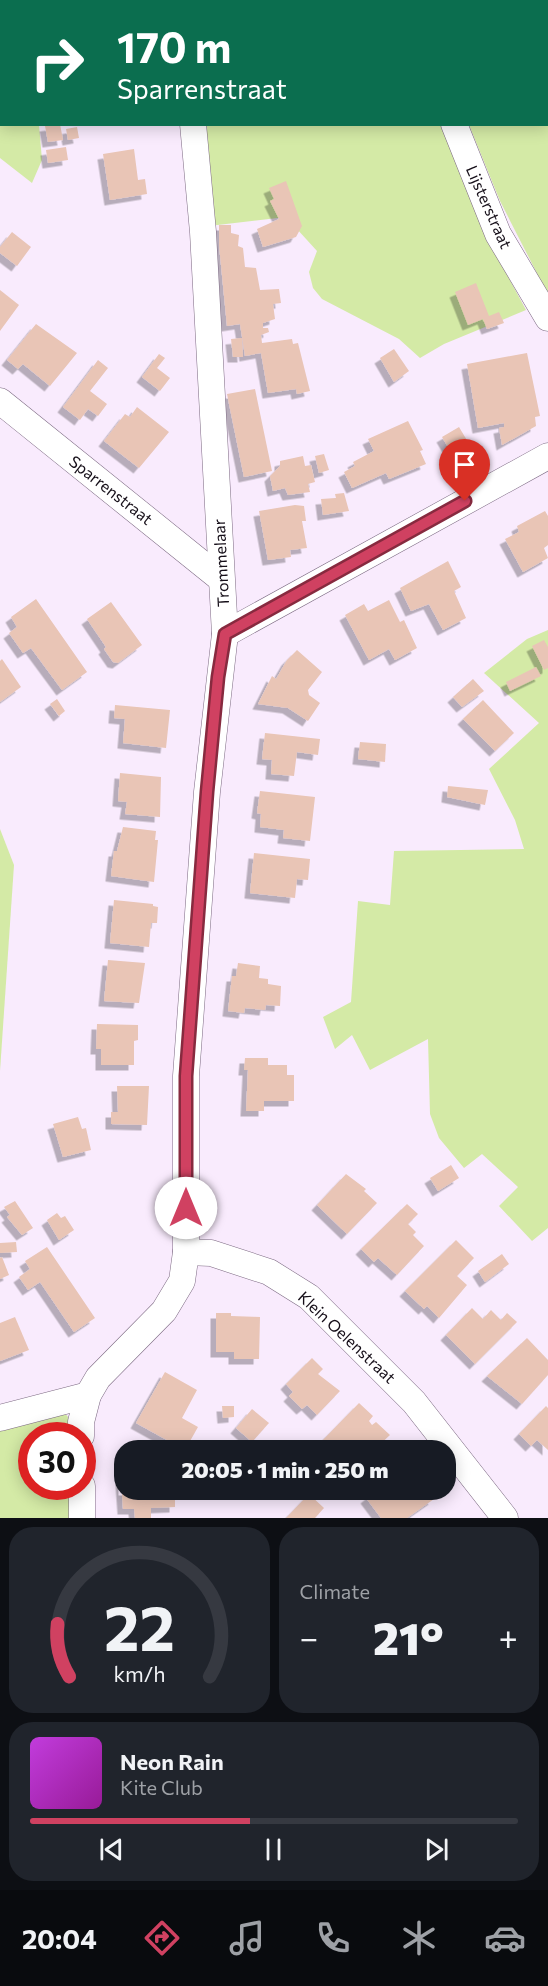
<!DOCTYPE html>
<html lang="en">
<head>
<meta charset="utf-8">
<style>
  :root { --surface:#171b24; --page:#20242c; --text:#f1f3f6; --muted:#9ea1a6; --line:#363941; --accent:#d04161 }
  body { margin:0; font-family:Commissioner,sans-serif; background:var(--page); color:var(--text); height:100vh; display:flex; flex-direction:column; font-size:22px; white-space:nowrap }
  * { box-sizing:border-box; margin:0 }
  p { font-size:20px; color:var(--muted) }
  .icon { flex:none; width:33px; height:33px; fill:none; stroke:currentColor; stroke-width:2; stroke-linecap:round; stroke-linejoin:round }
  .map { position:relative; height:1518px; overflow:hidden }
  .sheet { display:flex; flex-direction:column; gap:9px; padding:9px; background:#0d0f14; flex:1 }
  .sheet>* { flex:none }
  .banner { position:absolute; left:0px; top:0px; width:549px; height:126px; box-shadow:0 3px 15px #0003; background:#0b6e4f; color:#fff; overflow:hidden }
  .speed { position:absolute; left:18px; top:1422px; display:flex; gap:12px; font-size:30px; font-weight:700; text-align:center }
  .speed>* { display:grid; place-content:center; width:78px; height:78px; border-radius:50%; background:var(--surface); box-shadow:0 3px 15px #0003; line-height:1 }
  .speed .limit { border:9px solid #d22; background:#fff; color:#111 }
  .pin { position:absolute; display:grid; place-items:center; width:51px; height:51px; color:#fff; margin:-62px -26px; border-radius:50% 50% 50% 0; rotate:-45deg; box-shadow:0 0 6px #0007 }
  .pin .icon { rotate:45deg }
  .me { position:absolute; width:66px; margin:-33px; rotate:0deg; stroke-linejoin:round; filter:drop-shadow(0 0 4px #0008) }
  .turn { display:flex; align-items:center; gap:21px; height:126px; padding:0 18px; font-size:27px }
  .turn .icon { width:78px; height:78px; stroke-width:2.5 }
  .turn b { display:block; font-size:42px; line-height:51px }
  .big { font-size:45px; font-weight:800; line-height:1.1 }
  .sheet .widget { flex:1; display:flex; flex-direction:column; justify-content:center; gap:9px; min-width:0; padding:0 21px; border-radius:24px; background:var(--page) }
  .sheet .dial { align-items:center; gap:0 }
  .dial svg { height:156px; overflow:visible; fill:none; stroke:var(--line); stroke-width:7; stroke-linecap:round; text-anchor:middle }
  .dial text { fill:var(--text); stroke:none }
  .song { display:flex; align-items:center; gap:18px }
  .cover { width:72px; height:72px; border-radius:9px; background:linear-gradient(135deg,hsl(290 70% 55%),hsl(300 70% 35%)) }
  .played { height:6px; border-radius:3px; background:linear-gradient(90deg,var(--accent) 45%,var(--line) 45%) }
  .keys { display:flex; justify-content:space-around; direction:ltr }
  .heat { display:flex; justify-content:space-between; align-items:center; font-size:33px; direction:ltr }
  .sheet .tiles { flex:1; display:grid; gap:9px; grid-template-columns:1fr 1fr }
  .widget:last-child { grid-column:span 2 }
  .trip { position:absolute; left:114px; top:1440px; width:342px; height:60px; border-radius:24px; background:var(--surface); box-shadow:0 3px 15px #0003; font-weight:800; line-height:60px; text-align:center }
  .menu { display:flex; height:96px; justify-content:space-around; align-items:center; background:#090b0e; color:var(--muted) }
  .menu .icon { width:42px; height:42px }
  .menu .active { color:var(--accent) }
  .menu b { font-size:27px; color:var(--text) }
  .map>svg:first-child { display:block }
</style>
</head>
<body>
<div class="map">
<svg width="548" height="1518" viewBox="0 0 548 1518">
  <defs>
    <filter id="shadow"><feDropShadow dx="-5.5" dy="5.5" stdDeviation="0" flood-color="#0004"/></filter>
  </defs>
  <rect width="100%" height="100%" fill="#f9ebfd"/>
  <!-- green -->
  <g fill="#d4eaa6">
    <path d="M0 0H168L2 2V124L39 125 42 160 32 183 0 158Z"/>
    <path d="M419 0H548V295L500 201 469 125 548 124V2Z"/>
    <path d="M199 125H442L484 232 526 310 444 344 420 358 399 339 322 299 313 288 309 272 317 251 286 217 209 226Z"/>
    <path d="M548 630V1228L532 1241 499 1206 518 1187 482 1154 464 1168 439 1138 430 1114 428 1039 370 1070 352 1035 335 1049 323 1017 351 1002 358 901 390 905 394 851 524 849 515 820 489 769 539 723 484 673 527 639Z"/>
    <path d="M0 829 14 865 0 1071Z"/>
    <path d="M60 1411C72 1416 70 1424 71 1435L32 1436V1486L72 1487 73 1518H0V1431Z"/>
  </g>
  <!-- building -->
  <g fill="#e9c5b6" filter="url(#shadow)">
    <path d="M60 124 63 140 48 142 45 126Z"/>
    <path d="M77 127 79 138 68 140 66 129Z"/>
    <path d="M66 147 68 160 48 163 46 150Z"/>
    <path d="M134 149 138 180 145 179 147 194 110 200 103 154Z"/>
    <path d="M286 181 302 226 296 237 263 247 257 229 279 219 270 201 274 199 269 188Z"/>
    <path d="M219 225H231V233L239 235 238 246 243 248 245 267 256 268 260 290 279 289 281 303 273 304 275 319 263 323V328H268L269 332 261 335 262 343 292 339 293 344 298 343 310 391 297 394 296 389 268 393 261 353 245 356 240 324 227 326 219 245Z"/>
    <path d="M12 232 31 247 17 266 0 253V247Z"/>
    <path d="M476 283 489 316 499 312 504 323 487 329 483 319 468 325 455 292Z"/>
    <path d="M0 290 19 305 0 331Z"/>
    <path d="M36 324 77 353 50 386 23 364 18 369 7 360Z"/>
    <path d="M242 338 243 357H233L231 339Z"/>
    <path d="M394 349 409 371 394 382 380 358Z"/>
    <path d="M527 353 540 416 535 417 536 426 502 445 499 428 504 427V423L478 428 467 364Z"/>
    <path d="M159 354 165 358 157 368 170 378 160 391 142 377Z"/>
    <path d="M98 360 108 368 90 391 107 404 98 416 88 409 80 420 63 407Z"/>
    <path d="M255 389 272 471 244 477 227 394Z"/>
    <path d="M137 407 169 432 139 468 104 441 125 414 130 417Z"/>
    <path d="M408 421 423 450 420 451 426 464 389 479 386 473 352 488 344 472 355 466 353 462 374 451 368 439Z"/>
    <path d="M459 427 468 442 451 452 442 437Z"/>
    <path d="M324 454 329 470 319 473 315 456Z"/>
    <path d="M303 456 305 466 311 465 315 482 308 484 310 492 288 495 285 488 273 491 270 476 280 466V461Z"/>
    <path d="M344 493 349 511 323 515 321 499 336 498 335 494Z"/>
    <path d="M295 505 304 506 306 521H302L307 548 290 550 291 557 268 560 259 511Z"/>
    <path d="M545 511 548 516V545L544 548 548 558 523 572 505 539 519 532 517 526Z"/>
    <path d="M448 561 461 587 454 591 466 618 443 630 429 604 411 611 400 588Z"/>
    <path d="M36 599 87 672 62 690 31 648 23 653 9 633 17 627 11 617Z"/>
    <path d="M389 600 400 622 404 620 417 648 395 660 389 649 369 660 345 615 364 604 368 611Z"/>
    <path d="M111 602 142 645 118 663 113 662 104 649 106 647 87 619Z"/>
    <path d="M544 640 548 647V668L544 670 532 646Z"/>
    <path d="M297 650 322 672 308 690 309 695 320 703 308 721 288 708 258 704 272 676 276 679 287 660Z"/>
    <path d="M2 659 21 687 0 702V661Z"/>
    <path d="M536 667 541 676 510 691 506 682Z"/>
    <path d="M473 679 484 691 462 707 453 697Z"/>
    <path d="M57 699 65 711 59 716 50 704Z"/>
    <path d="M483 700 514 733 495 751 463 719Z"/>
    <path d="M115 705 170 710 166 748 123 743 125 719 114 718Z"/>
    <path d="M265 733 320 739 318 755 297 752 294 776 271 774 272 760 262 759Z"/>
    <path d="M360 742 386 744 385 762 358 759Z"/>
    <path d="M120 773 161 777 160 817 125 814 127 802 118 801Z"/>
    <path d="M448 786 488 790 485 805 447 797Z"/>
    <path d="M260 791 315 797 310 841 283 838 284 830 260 827 261 814 257 813Z"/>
    <path d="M123 827 156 831 155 840H158L154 882 111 876 114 851H117Z"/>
    <path d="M254 853 310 859 308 880 297 879 295 898 250 893Z"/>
    <path d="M114 900 153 904V906L158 907 157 923H151L149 947 110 943Z"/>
    <path d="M108 960 145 963 139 1003 104 1001Z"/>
    <path d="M238 963 260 966 259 978 268 979V984L281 986 280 1006 266 1005 265 1010 245 1008 244 1013 228 1011 232 976H236Z"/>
    <path d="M97 1024 138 1025V1040L134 1041V1065H101V1049H96Z"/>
    <path d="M245 1058H268V1065H287V1075H294V1101H264V1111H246L248 1070H244Z"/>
    <path d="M117 1086H149L147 1125 111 1124V1112H118Z"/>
    <path d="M78 1117 82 1129 86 1128 91 1150 63 1157 53 1124Z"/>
    <path d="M451 1165 459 1178 438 1191 430 1178Z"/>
    <path d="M346 1174 366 1189 364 1191 377 1203 347 1234 317 1205Z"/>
    <path d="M15 1201 33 1228 22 1235 7 1217 10 1215 4 1207Z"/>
    <path d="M407 1204 418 1214 408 1224 416 1232 413 1235 424 1246 397 1275 378 1258 374 1262 361 1249Z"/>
    <path d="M57 1213 61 1218 65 1216 74 1230 59 1240 47 1220Z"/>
    <path d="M456 1240 474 1258 457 1276 467 1285 439 1318 427 1306 424 1309 405 1291Z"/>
    <path d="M16 1242 17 1252 0 1253V1243Z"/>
    <path d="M47 1247 95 1318 74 1332 40 1282 28 1290 19 1277 30 1269 25 1261Z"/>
    <path d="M502 1254 509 1264 485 1282 478 1271Z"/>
    <path d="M2 1257 9 1275 0 1279V1258Z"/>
    <path d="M472 1308 483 1319 491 1310 501 1320 507 1313 517 1322 475 1364 446 1335Z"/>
    <path d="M216 1313H231V1316L260 1317 259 1359H234V1352H216Z"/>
    <path d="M15 1317 29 1350 0 1361V1323Z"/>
    <path d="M527 1338 548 1360V1375L522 1404 487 1376Z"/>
    <path d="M312 1358 323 1369 318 1374 340 1391 317 1415 307 1405 302 1409 289 1396 293 1392 286 1384Z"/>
    <path d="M165 1372 197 1390 182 1418 198 1427 185 1450 136 1423Z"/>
    <path d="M359 1403 373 1416 369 1421 372 1425 376 1422 390 1435 374 1450H328L320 1443Z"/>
    <path d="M222 1406H234V1417L223 1418Z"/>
    <path d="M546 1406 548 1408V1450L537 1440 531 1446 519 1434Z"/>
    <path d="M252 1409 269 1423 252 1442 236 1428Z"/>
    <path d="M121 1479H124V1490H154V1494L175 1493V1507L151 1508V1518H135L134 1509H123Z"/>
    <path d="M376 1490H426L434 1499 407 1518H381L366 1498Z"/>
    <path d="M309 1494 324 1508 315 1518H286Z"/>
  </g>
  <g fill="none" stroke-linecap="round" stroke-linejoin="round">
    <defs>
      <g id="minor">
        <path d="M176 0 177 2"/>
        <path d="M403 0 404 2"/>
        <path d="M454 124 498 234 548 318"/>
        <path d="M0 401 221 579"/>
        <path d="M225 634 548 456"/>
        <path d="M186 1252 211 1253 269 1272 309 1297 414 1402 505 1518"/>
        <path d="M0 1418 88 1395"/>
        <path d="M81 1436V1422L88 1395 98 1378 164 1311 182 1281 186 1252V1076L207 792 225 634 203 232 193 124"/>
        <path d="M82 1486V1518"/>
      </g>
    </defs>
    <!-- minor casing -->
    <use href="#minor" stroke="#7c6982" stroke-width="27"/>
    <!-- minor -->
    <use href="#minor" stroke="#fff" stroke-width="26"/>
  </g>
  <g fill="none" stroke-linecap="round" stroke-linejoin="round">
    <defs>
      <path id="route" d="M186 1208V1076L207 792 218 677 225 634 465 501"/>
    </defs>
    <!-- route casing -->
    <use href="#route" stroke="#872a3f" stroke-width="15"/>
    <!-- route -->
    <use href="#route" stroke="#d04161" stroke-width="10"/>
  </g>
  <g text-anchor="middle" stroke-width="4.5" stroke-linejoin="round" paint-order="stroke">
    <!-- street labels -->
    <g font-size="16" fill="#150e18" stroke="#fff">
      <text transform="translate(489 207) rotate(66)" y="6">Lijsterstraat</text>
      <text transform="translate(111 490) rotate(38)" y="6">Sparrenstraat</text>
      <text transform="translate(221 563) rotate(-93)" y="6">Trommelaar</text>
      <text transform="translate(347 1337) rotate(43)" y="6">Klein Oelenstraat</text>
    </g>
  </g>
</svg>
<div class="speed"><div class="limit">30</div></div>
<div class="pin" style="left:465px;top:501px;background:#d93025"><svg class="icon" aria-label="arrive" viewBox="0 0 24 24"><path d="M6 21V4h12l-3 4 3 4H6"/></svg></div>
<svg class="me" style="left:186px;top:1208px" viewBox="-20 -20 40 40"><circle r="19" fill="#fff"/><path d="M0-13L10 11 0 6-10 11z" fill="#d04161"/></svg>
<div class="trip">20:05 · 1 min · 250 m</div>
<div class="banner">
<div class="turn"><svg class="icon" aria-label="right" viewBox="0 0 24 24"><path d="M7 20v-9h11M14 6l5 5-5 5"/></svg><div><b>170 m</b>Sparrenstraat</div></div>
</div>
</div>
<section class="sheet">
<div class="tiles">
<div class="widget dial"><svg viewBox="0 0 100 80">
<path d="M14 69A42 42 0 1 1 86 69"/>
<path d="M14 69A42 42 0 0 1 8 42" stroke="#d04161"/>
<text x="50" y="56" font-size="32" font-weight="700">22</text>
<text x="50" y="72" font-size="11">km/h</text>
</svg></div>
<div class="widget"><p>Climate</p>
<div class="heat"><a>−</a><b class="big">21°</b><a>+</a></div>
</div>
<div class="widget">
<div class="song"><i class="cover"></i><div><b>Neon Rain</b><p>Kite Club</p></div></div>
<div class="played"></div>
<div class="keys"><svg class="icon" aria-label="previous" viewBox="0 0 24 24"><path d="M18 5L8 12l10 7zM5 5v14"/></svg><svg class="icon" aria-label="pause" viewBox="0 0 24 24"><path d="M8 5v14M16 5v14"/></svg><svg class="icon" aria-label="next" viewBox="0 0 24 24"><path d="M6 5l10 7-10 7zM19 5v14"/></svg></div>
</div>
</div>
</section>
<nav class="menu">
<b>20:04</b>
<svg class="icon active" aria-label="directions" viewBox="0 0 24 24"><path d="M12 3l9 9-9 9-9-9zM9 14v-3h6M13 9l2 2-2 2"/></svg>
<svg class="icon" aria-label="music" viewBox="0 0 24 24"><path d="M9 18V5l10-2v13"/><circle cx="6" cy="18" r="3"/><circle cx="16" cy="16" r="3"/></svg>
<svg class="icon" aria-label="phone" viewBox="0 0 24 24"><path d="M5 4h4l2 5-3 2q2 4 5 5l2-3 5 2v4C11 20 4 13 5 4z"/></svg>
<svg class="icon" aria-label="climate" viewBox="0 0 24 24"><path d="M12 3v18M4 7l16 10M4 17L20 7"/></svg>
<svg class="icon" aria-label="car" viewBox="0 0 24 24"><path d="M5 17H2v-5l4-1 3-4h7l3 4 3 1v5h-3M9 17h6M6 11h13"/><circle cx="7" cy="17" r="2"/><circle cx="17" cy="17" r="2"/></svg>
</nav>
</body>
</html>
